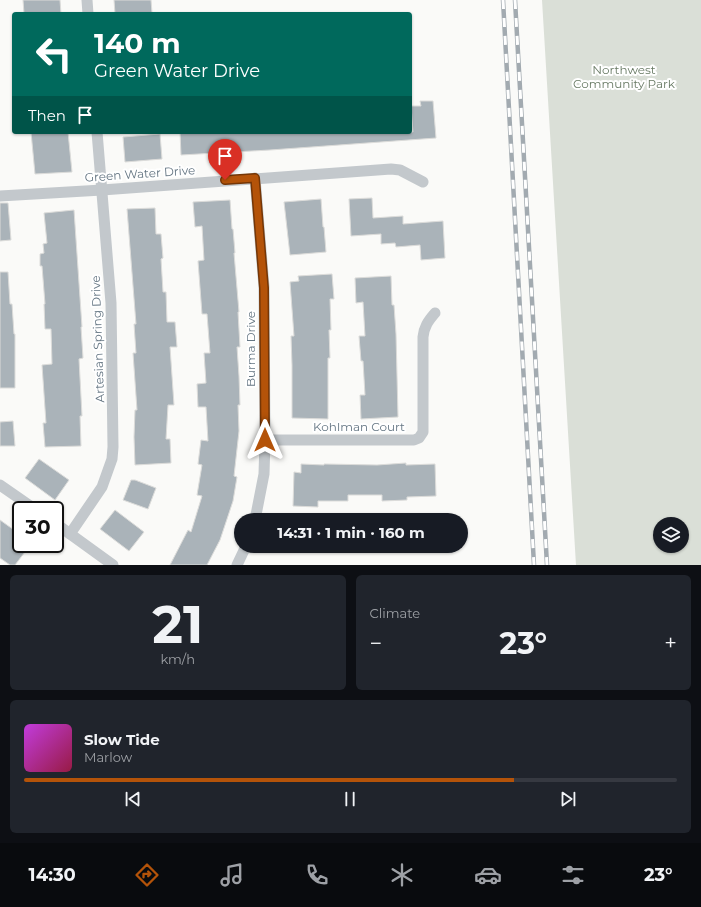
<!DOCTYPE html>
<html lang="en">
<head>
<meta charset="utf-8">
<style>
  :root { --surface:#171b24; --page:#20242c; --text:#f1f3f6; --muted:#9ea1a6; --line:#363941; --accent:#b45309 }
  body { margin:0; font-family:Montserrat,sans-serif; background:var(--page); color:var(--text); height:100vh; display:flex; flex-direction:column; font-size:15px; white-space:nowrap }
  * { box-sizing:border-box; margin:0 }
  p { font-size:13px; color:var(--muted) }
  .icon { flex:none; width:22px; height:22px; fill:none; stroke:currentColor; stroke-width:2; stroke-linecap:round; stroke-linejoin:round }
  .map { position:relative; height:565px; overflow:hidden }
  .drawer { display:flex; flex-direction:column; gap:10px; padding:10px; background:#0d0f14; flex:1 }
  .drawer>* { flex:none }
  .guide { position:absolute; left:12px; top:12px; width:400px; height:122px; border-radius:4px; box-shadow:0 1px 3px #0004; background:#00695c; color:#fff; overflow:hidden }
  .tools { position:absolute; left:653px; top:517px; display:grid; gap:8px }
  .tools a { display:grid; place-items:center; width:36px; height:36px; border-radius:50%; background:var(--surface); box-shadow:0 1px 3px #0004; font-size:20px }
  .speed { position:absolute; left:12px; top:501px; display:flex; gap:8px; font-size:20px; font-weight:700; text-align:center }
  .speed>* { display:grid; place-content:center; width:52px; height:52px; border-radius:50%; background:var(--surface); box-shadow:0 1px 3px #0004; line-height:1 }
  .speed .limit { border:2px solid #111; border-radius:6px; background:#fff; color:#111 }
  .pin { position:absolute; display:grid; place-items:center; width:34px; height:34px; color:#fff; margin:-41px -17px; border-radius:50% 50% 50% 0; rotate:-45deg; box-shadow:0 0 4px #0007 }
  .pin .icon { rotate:45deg }
  .me { position:absolute; width:44px; margin:-22px; rotate:0deg; stroke-linejoin:round; filter:drop-shadow(0 0 3px #0008) }
  .turn { display:flex; align-items:center; gap:14px; height:84px; padding:0 16px; font-size:18px }
  .turn .icon { width:52px; height:52px; stroke-width:2.5 }
  .turn b { display:block; font-size:28px; line-height:34px }
  .then { display:flex; align-items:center; height:38px; padding:0 16px; background:#0003; gap:8px; font-size:15px }
  .big { font-size:30px; font-weight:700; line-height:1.1 }
  .drawer .tile { flex:1; display:flex; flex-direction:column; justify-content:center; gap:6px; min-width:0; padding:0 14px; border-radius:6px; background:var(--page) }
  .drawer .dial { align-items:center; gap:0 }
  .dial b { font-size:52px; line-height:1 }
  .song { display:flex; align-items:center; gap:12px }
  .cover { width:48px; height:48px; border-radius:6px; background:linear-gradient(135deg,hsl(290 70% 55%),hsl(340 70% 35%)) }
  .played { height:4px; border-radius:2px; background:linear-gradient(90deg,var(--accent) 75%,var(--line) 75%) }
  .keys { display:flex; justify-content:space-around; direction:ltr }
  .heat { display:flex; justify-content:space-between; align-items:center; font-size:22px; direction:ltr }
  .drawer .tiles { flex:1; display:grid; gap:10px; grid-template-columns:1fr 1fr }
  .tile:last-child { grid-column:span 2 }
  .trip { position:absolute; left:234px; top:513px; width:234px; height:40px; border-radius:20px; background:var(--surface); box-shadow:0 1px 3px #0004; font-weight:700; line-height:40px; text-align:center }
  .tabs { display:flex; height:64px; justify-content:space-around; align-items:center; background:#090b0e; color:var(--muted) }
  .tabs .icon { width:28px; height:28px }
  .tabs .on { color:var(--accent) }
  .tabs b { font-size:18px; color:var(--text) }
  .map>svg:first-child { display:block }
</style>
</head>
<body>
<div class="map">
<svg width="701" height="565" viewBox="0 0 701 565">
  <rect width="100%" height="100%" fill="#fafaf8"/>
  <!-- green -->
  <path fill="#dadfd7" fill-rule="evenodd" d="M542 0H701V565H576ZM660 524H682V546H660Z"/>
  <!-- building -->
  <g fill="#aab3b9" stroke="#dcdcda">
    <path d="M23 0H60L61 14H24Z"/>
    <path d="M114 0H151L152 13 115 14Z"/>
    <path d="M420 101H433L436 138 270 150 181 155 180 132H413L411 106H421Z"/>
    <path d="M31 132H68L72 172 35 174Z"/>
    <path d="M160 134 162 159 125 162 123 137Z"/>
    <path d="M372 198 373 218 403 216V224L443 221 445 258 421 260 420 245 396 247 395 243 381 244V234L351 236 349 199Z"/>
    <path d="M321 199 323 227H324L326 252 290 255 284 202Z"/>
    <path d="M230 200 232 229H233L235 253H234L239 312H238L240 347H237L239 376 240 405H238L239 431 234 476 237 477 233 501 220 540 207 565H170L188 530 191 532 202 496 197 495 202 465 198 464 201 440 208 441 206 407H198L197 384 206 383 204 353H210L207 314H202L198 261 204 260 202 226 195 227 193 202Z"/>
    <path d="M0 203H8L11 240 0 241Z"/>
    <path d="M155 208 156 234H161L163 258 161 259 163 292H166L167 322H175L177 347H170L174 405H168L166 439H170L171 463 135 465 134 437 135 410H137L133 353H136L134 324H136L127 209Z"/>
    <path d="M74 210 82 327H81L83 358 79 359 82 416H80L81 446 45 447 43 423H46L42 365 52 364 51 329H45L44 304H45L42 266H40V254L44 253 43 244 47 243 44 213Z"/>
    <path d="M0 272H8L10 304H12L14 334H15V388H0Z"/>
    <path d="M332 274 334 299H330L331 330H329L330 358H328V419L292 418V365L291 336H294L290 282 299 281 298 276Z"/>
    <path d="M391 276 392 305H394L396 334 398 417 361 419 360 395H365L363 361H361L359 336H365L363 302 356 303 355 278Z"/>
    <path d="M13 421 15 446H0V422Z"/>
    <path d="M39 459 69 480 55 500 25 478Z"/>
    <path d="M406 463V465L435 464 436 496 407 497V500L382 501V495H348V501H318V507L293 506 294 472 301 473V464L324 465V464L377 465Z"/>
    <path d="M131 480H135L156 488 148 509 123 500Z"/>
    <path d="M115 510 144 532 129 551 100 529Z"/>
    <path d="M0 520 21 535V544H31L15 565H10L0 558Z"/>
  </g>
  <g fill="none" stroke-linecap="round" stroke-linejoin="round">
    <!-- minor -->
    <g stroke="#c3c8cc" stroke-width="11">
      <path d="M87 0 88 14"/>
      <path d="M0 196 102 190 391 169 400 170 423 182"/>
      <path d="M265 440H414L419 438 423 432V337C424 327 428 321 435 313"/>
      <path d="M0 485 36 510"/>
      <path d="M255 520 264 474 265 440 264 287 255 178"/>
      <path d="M55 523 113 565"/>
      <path d="M70 534 102 487 112 459 113 447 111 303 97 132"/>
      <path d="M237 565 246 546"/>
    </g>
    <defs>
      <g id="rail">
        <path d="M503 0 534 565"/>
        <path d="M515 0 547 565"/>
      </g>
    </defs>
    <!-- rail casing -->
    <use href="#rail" stroke="#a2aab0" stroke-width="4.5"/>
    <!-- rail -->
    <use href="#rail" stroke="#fff" stroke-width="3" stroke-dasharray="9" stroke-linecap="butt"/>
  </g>
  <g fill="none" stroke-linecap="round" stroke-linejoin="round">
    <defs>
      <path id="route" d="M225 180 255 178 264 288 265 440"/>
    </defs>
    <!-- route casing -->
    <use href="#route" stroke="#753606" stroke-width="10"/>
    <!-- route -->
    <use href="#route" stroke="#b45309" stroke-width="7"/>
  </g>
  <g text-anchor="middle" stroke-width="4" stroke-linejoin="round" paint-order="stroke">
    <!-- park labels -->
    <g font-size="12" fill="#687a64" stroke="#fff">
      <text x="624" y="74">Northwest<tspan x="624" dy="14">Community Park</tspan></text>
    </g>
    <!-- street labels -->
    <g font-size="12" fill="#657683" stroke="#fff">
      <text transform="translate(140 174) rotate(-4)" y="4">Green Water Drive</text>
      <text transform="translate(98 339) rotate(-92)" y="4">Artesian Spring Drive</text>
      <text transform="translate(251 349) rotate(-90)" y="4">Burma Drive</text>
      <text x="359" y="431">Kohlman Court</text>
    </g>
  </g>
</svg>
<div class="tools">
<a><svg class="icon" aria-label="layers" viewBox="0 0 24 24"><path d="M12 4l9 5-9 5-9-5zM3 14l9 5 9-5"/></svg></a>
</div>
<div class="speed"><div class="limit">30</div></div>
<div class="pin" style="left:225px;top:180px;background:#d93025"><svg class="icon" aria-label="arrive" viewBox="0 0 24 24"><path d="M6 21V4h12l-3 4 3 4H6"/></svg></div>
<svg class="me" style="left:265px;top:440px" viewBox="-20 -20 40 40"><path d="M0-17L14 15 0 8-14 15z" fill="#b45309" stroke="#fff" stroke-width="4"/></svg>
<div class="trip">14:31 · 1 min · 160 m</div>
<div class="guide">
<div class="turn"><svg class="icon" aria-label="left" viewBox="0 0 24 24"><path d="M17 20v-9H6M10 6l-5 5 5 5"/></svg><div><b>140 m</b>Green Water Drive</div></div>
<div class="then">Then<svg class="icon" aria-label="arrive" viewBox="0 0 24 24"><path d="M6 21V4h12l-3 4 3 4H6"/></svg></div>
</div>
</div>
<section class="drawer">
<div class="tiles">
<div class="tile dial"><b>21</b><p>km/h</p></div>
<div class="tile"><p>Climate</p>
<div class="heat"><a>−</a><b class="big">23°</b><a>+</a></div>
</div>
<div class="tile">
<div class="song"><i class="cover"></i><div><b>Slow Tide</b><p>Marlow</p></div></div>
<div class="played"></div>
<div class="keys"><svg class="icon" aria-label="previous" viewBox="0 0 24 24"><path d="M18 5L8 12l10 7zM5 5v14"/></svg><svg class="icon" aria-label="pause" viewBox="0 0 24 24"><path d="M8 5v14M16 5v14"/></svg><svg class="icon" aria-label="next" viewBox="0 0 24 24"><path d="M6 5l10 7-10 7zM19 5v14"/></svg></div>
</div>
</div>
</section>
<nav class="tabs">
<b>14:30</b>
<svg class="icon on" aria-label="directions" viewBox="0 0 24 24"><path d="M12 3l9 9-9 9-9-9zM9 14v-3h6M13 9l2 2-2 2"/></svg>
<svg class="icon" aria-label="music" viewBox="0 0 24 24"><path d="M9 18V5l10-2v13"/><circle cx="6" cy="18" r="3"/><circle cx="16" cy="16" r="3"/></svg>
<svg class="icon" aria-label="phone" viewBox="0 0 24 24"><path d="M5 4h4l2 5-3 2q2 4 5 5l2-3 5 2v4C11 20 4 13 5 4z"/></svg>
<svg class="icon" aria-label="climate" viewBox="0 0 24 24"><path d="M12 3v18M4 7l16 10M4 17L20 7"/></svg>
<svg class="icon" aria-label="car" viewBox="0 0 24 24"><path d="M5 17H2v-5l4-1 3-4h7l3 4 3 1v5h-3M9 17h6M6 11h13"/><circle cx="7" cy="17" r="2"/><circle cx="17" cy="17" r="2"/></svg>
<svg class="icon" aria-label="filters" viewBox="0 0 24 24"><path d="M4 7h16M4 17h16"/><circle cx="9" cy="7" r="2"/><circle cx="15" cy="17" r="2"/></svg>
<b>23°</b>
</nav>
</body>
</html>
